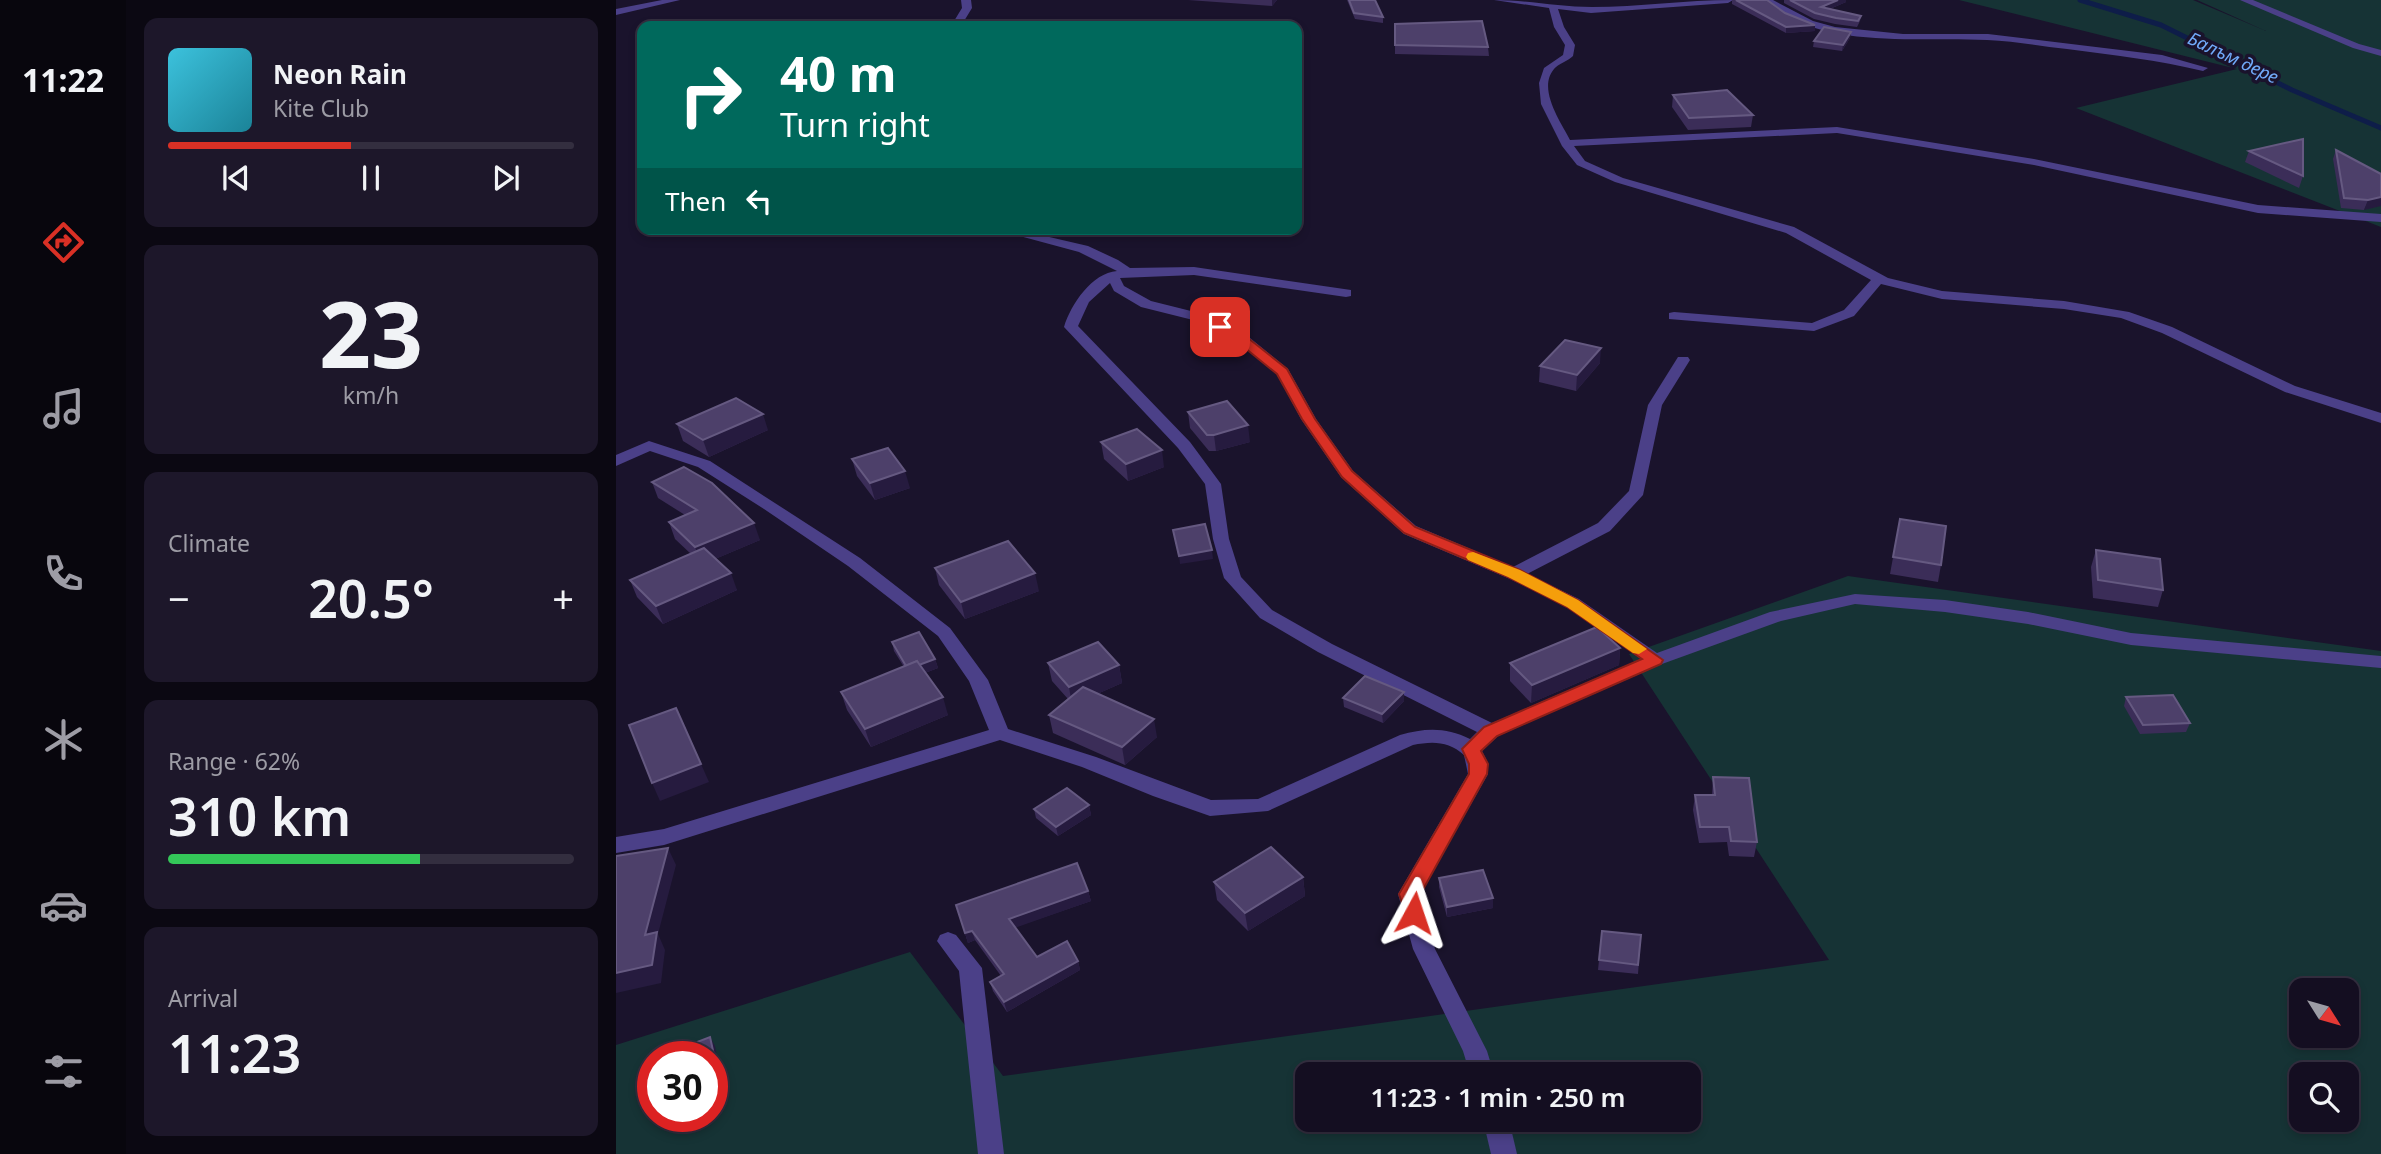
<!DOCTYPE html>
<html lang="en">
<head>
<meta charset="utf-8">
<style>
  :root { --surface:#140e21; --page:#1d172a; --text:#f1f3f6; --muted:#9d9ca5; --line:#332e3f; --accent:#d93025 }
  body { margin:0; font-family:"Noto Sans",sans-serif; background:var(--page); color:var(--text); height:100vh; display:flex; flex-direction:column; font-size:26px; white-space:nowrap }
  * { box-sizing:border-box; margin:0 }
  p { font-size:23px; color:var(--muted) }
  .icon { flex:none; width:38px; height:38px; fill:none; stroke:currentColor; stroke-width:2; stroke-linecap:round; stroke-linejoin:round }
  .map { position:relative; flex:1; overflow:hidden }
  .side { display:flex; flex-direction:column; gap:18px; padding:18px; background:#0b0812; width:490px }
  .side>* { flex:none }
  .guide { position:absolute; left:21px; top:21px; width:665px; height:214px; border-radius:14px; box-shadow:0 4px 10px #0003,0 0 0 2px var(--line); background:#00695c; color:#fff; overflow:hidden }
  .needle { width:46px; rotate:127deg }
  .tools { position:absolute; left:1673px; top:978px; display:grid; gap:14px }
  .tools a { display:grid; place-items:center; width:70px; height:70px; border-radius:14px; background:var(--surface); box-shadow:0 4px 10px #0003,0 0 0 2px var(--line); font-size:35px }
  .speed { position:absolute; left:21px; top:1041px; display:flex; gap:14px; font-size:35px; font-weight:700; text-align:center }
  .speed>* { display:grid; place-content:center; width:91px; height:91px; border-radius:50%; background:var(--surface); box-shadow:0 4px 10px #0003,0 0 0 2px var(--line); line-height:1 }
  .speed .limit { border:10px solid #d22; background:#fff; color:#111 }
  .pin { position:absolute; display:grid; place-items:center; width:60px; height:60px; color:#fff; margin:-30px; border-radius:14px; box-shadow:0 4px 10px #0006 }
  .me { position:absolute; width:77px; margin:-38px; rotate:5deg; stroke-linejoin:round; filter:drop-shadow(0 0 5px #0008) }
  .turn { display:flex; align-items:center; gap:24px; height:147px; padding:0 28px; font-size:32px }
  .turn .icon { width:91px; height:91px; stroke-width:2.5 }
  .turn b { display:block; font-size:49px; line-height:60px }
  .then { display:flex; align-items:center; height:66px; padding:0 28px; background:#0003; gap:14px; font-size:26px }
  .big { font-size:52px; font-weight:600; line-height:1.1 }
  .side .card { flex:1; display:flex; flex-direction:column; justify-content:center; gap:10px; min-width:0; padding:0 24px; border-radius:14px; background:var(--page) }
  .side .dial { align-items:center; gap:0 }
  .dial b { font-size:91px; line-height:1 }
  .song { display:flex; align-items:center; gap:21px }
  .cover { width:84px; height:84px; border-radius:10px; background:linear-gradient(135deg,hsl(190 70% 55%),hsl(190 70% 35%)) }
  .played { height:7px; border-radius:4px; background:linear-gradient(90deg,var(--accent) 45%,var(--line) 45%) }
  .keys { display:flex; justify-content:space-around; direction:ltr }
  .heat { display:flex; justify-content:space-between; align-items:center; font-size:38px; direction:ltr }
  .charge { height:10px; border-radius:5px; background:linear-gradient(90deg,#34c759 62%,var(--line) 0) }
  .trip { position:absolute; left:679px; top:1062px; width:406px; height:70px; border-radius:14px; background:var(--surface); box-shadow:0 4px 10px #0003,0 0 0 2px var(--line); font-weight:600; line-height:70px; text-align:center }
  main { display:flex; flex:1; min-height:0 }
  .dock { display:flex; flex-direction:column; width:126px; justify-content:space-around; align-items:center; background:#08060d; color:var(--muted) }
  .dock .icon { width:49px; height:49px }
  .dock .current { color:var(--accent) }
  .dock b { font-size:32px; color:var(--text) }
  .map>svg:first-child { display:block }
</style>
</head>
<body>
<main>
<nav class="dock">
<b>11:22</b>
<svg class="icon current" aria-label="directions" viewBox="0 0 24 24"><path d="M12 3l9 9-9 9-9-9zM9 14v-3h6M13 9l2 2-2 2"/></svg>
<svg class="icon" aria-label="music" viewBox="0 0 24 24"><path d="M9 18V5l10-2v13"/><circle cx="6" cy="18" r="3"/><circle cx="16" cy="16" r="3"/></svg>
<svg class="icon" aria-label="phone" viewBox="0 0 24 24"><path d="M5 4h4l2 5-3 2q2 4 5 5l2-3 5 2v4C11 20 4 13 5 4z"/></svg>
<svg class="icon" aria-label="climate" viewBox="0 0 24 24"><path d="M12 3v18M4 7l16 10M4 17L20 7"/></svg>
<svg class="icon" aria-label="car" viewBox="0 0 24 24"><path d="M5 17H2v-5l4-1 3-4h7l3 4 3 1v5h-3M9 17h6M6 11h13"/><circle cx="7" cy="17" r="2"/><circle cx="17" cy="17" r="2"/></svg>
<svg class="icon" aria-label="filters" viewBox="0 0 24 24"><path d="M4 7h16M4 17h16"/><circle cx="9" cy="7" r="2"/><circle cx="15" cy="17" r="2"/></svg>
</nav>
<section class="side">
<div class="card">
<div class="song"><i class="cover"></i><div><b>Neon Rain</b><p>Kite Club</p></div></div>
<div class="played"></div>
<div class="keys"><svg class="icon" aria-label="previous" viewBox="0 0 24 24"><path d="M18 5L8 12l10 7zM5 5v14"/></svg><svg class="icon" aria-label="pause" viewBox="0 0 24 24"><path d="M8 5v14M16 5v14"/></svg><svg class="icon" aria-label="next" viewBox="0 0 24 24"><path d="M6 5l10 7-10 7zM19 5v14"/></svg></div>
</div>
<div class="card dial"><b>23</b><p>km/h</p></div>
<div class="card"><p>Climate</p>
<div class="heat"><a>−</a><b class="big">20.5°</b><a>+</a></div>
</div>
<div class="card"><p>Range · 62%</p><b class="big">310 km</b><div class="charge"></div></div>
<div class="card"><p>Arrival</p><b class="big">11:23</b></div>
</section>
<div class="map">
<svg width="1765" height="1154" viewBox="0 0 1765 1154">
  <rect width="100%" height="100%" fill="#1a132c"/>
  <!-- green -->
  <g fill="#163335" fill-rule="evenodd">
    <path d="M1343 0H1577L1650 31 1581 0H1765V227L1460 108 1621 69Z"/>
    <path d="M1232 576 1765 651V1154H0V1045L294 952 387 1076 1213 960 1013 654ZM1685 990H1731V1036H1685ZM37 1057H96V1116H37ZM691 1074H1073V1120H691ZM1685 1074H1731V1120H1685Z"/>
  </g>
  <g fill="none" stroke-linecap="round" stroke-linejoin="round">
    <!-- stream -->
    <path stroke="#0e1d49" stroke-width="5" d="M1464 0 1545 25 1676 90 1765 128"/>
    <!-- minor -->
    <g fill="#4b4088" fill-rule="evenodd">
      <path d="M46 0H64L0 15V9Z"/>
      <path d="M345 0H355L356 8 345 26H335L346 8Z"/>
      <path d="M878 0C911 0 943 7 976 7 1023 7 1069 0 1117 0L1112 3 975 13 942 9 948 27 959 45 957 56C952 61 942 64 938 69 921 89 945 122 954 140L1221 127 1418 159 1642 205 1765 214V222L1642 213 1418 165 1221 133 958 146 969 161 1007 178 1178 227 1272 278 1326 291 1448 301 1513 312 1556 327 1679 386 1765 413V423L1669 392 1546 333 1505 318 1448 309 1326 299 1265 284 1238 316 1198 331 1053 319V313L1058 312 1196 323 1228 310 1255 280 1170 233 999 182 961 165 946 146 925 104 923 83 928 68 947 55 949 45 938 27 933 8Z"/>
      <path d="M1145 0H1157L1197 21 1219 27 1287 34H1372L1546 55 1592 68 1587 71C1542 60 1497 55 1451 49 1424 46 1398 41 1371 40 1298 36 1207 51 1145 0Z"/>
      <path d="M1624 0H1637L1743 44 1765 50V56L1737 48Z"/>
      <path d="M378 229H399L472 246 502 260 514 268 578 267 735 290V296L730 297 578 275 504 278 508 286 535 301 591 315 628 333 672 369 700 419 737 471 800 526 897 567 982 523 1013 491 1032 405 1062 357H1072L1074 360 1046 405 1027 495 994 531 911 574 963 599 1041 653 1154 612 1239 594 1329 600 1412 612 1515 633 1765 656V668L1515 645 1412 624 1329 612 1239 604 1165 621 1046 664 882 736 866 751 871 761 872 774 804 894 819 949 871 1051 878 1074H854L847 1051 797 949 782 894 852 774 848 755C833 741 816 741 797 745L652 811 594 816 537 796 466 767 384 740 48 845 0 853V837L48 829 373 730 353 681 322 636 232 566 148 509 82 467 34 451 0 466V455L33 441 94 461 244 558 334 628 372 680 392 729 480 757 595 800 642 799 784 735C809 728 830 727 854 739L861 732 702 652 644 618 608 578 597 539 589 484 562 448 448 327C455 304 476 273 501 271L463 252ZM494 283 498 291 525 307 581 321 618 339 661 374 685 419 725 477 788 534 892 578 951 607 1025 659 876 723 716 644 656 610 625 577 613 539 605 484 574 442 462 326 473 302Z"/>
      <path d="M332 932 340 935 366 968 388 1154H362L343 971 321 941 324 935Z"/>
      <path d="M867 1120H893L901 1154H875Z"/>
    </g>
  </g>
  <!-- wall -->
  <g fill="#3b2d58">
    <path d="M572 0H661L656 6Z"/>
    <path d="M731 0H759L767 17V23L739 19Z"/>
    <path d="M1116 0H1151L1169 13 1199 31 1170 33 1116 4Z"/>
    <path d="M1168 0H1230V2L1214 9 1245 16 1244 21 1241 27 1219 24 1198 19 1168 3Z"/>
    <path d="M779 24 872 47 873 56 779 54Z"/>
    <path d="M1235 32 1234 38 1226 51 1197 47 1198 41Z"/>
    <path d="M1057 95 1137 115 1135 127 1072 130 1056 107Z"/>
    <path d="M1720 150 1765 174 1748 210 1725 208 1717 159Z"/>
    <path d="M1633 151 1687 176 1683 188 1629 162Z"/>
    <path d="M984 363 960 391 923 382 924 366Z"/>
    <path d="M572 412 634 442 600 451H593L574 428Z"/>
    <path d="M61 424 152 430 93 457 67 441Z"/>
    <path d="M485 442 548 467 512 481 488 459Z"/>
    <path d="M236 459 294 488 259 500 241 476Z"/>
    <path d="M36 482 144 540 99 559 121 590 47 624 21 597 14 580 75 554 59 539 53 522 69 515 42 498Z"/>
    <path d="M1284 519 1325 565 1322 582 1274 574Z"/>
    <path d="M1480 550 1547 590 1542 607 1477 598 1475 567Z"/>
    <path d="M319 568 423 591 349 619 323 585Z"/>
    <path d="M276 642 319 659 322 668 309 673 332 715 255 747 231 710 225 692 288 667 278 651Z"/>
    <path d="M1004 648 1003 665 915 703 894 681V663Z"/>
    <path d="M432 663 503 665 506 683 481 694 541 737 509 765 437 733 433 715 452 699 436 681Z"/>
    <path d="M788 692V701L767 723 728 707 727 698Z"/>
    <path d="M1510 697 1574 723 1570 732 1524 734 1508 706Z"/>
    <path d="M1097 777 1141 842 1138 857 1113 856 1111 842 1083 843 1077 810 1079 795H1096Z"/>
    <path d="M473 805 475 815 442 836 420 818 418 809Z"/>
    <path d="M687 877 689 896 632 931 601 900 598 882Z"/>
    <path d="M823 878 877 898V908L831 917 823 887Z"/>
    <path d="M472 891 475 901 399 927 421 957 462 961 464 970 391 1012 377 991 374 982 385 976 359 940 352 943 340 905Z"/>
    <path d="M986 931 1025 935 1022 974 982 970Z"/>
  </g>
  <!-- shaded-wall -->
  <g fill="#261b3f">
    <path d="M656 0H661L656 6Z"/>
    <path d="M1222 0H1230V2L1204 13 1205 7Z"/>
    <path d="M1199 25V31L1170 33V27Z"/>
    <path d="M1235 32 1234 38 1226 51 1227 45Z"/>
    <path d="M1765 197V206L1748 210 1752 200Z"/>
    <path d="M985 348 984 363 960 391 961 375Z"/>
    <path d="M147 414 152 430 93 457 87 440Z"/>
    <path d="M632 425 634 442 600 451 598 435Z"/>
    <path d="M546 450 548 467 512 481 510 464Z"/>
    <path d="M289 471 294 488 259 500 254 483Z"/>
    <path d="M138 523 144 540 85 565 79 547Z"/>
    <path d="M596 550 597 559 564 564 563 556Z"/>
    <path d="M115 573 121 590 47 624 40 606Z"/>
    <path d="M419 573 423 591 349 619 345 602Z"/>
    <path d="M1004 648 1003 665 915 703 916 685Z"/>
    <path d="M319 659 322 668 295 678 292 669Z"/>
    <path d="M503 665 506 683 456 705 453 687Z"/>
    <path d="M788 692V701L767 723 766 714Z"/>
    <path d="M327 697 332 715 255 747 249 729Z"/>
    <path d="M538 719 541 737 509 765 506 747Z"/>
    <path d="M85 764 93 782 44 801 36 783Z"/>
    <path d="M473 805 475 815 442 836 440 827Z"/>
    <path d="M52 848 60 865 42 934 49 950 45 983 0 993V973L29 935Z"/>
    <path d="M687 877 689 896 632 931 629 913Z"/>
    <path d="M472 891 475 901 396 929 393 919Z"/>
    <path d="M877 898V908L831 917V907Z"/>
    <path d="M356 931 359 940 352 943 349 933Z"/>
    <path d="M462 961 464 970 391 1012 388 1002Z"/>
    <path d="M94 1037 99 1046 104 1073 96 1076Z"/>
  </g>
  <!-- building -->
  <g fill="#4d406a" stroke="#655981" stroke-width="2">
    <path d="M733 0H759L767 17 738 13Z"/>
    <path d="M1120 0H1151L1169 13 1199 25 1170 27Z"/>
    <path d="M1174 0H1222L1205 7 1245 16 1242 21 1220 18 1199 13Z"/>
    <path d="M866 21 872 47 779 45V24Z"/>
    <path d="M1208 27 1235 32 1227 45 1198 41Z"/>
    <path d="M1111 90 1137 115 1073 118 1057 95Z"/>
    <path d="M1687 139V176L1633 151Z"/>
    <path d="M1720 150 1765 174V197L1752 200 1728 198Z"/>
    <path d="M949 340 985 348 961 375 924 366Z"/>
    <path d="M120 398 147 414 87 440 61 424Z"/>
    <path d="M611 401 632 425 598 435H591L572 412Z"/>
    <path d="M521 429 546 450 510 464 485 442Z"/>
    <path d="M272 448 289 471 254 483 236 459Z"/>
    <path d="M68 467 96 483 138 523 79 547 53 522 81 510 36 482Z"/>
    <path d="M1284 519 1330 526 1325 565 1277 557Z"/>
    <path d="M589 524 596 550 563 556 557 530Z"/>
    <path d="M392 541 419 573 345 602 319 568Z"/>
    <path d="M88 548 115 573 40 606 14 580Z"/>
    <path d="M1480 550 1544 559 1547 590 1482 580Z"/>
    <path d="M981 627 1004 648 916 685 894 663Z"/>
    <path d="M303 632 319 659 303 665 301 661 290 666 276 642Z"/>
    <path d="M482 642 503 665 453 687 432 663Z"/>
    <path d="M301 661 327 697 249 729 225 692Z"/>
    <path d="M749 676 788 692 766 714 727 698Z"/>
    <path d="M467 687 538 719 506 747 433 715Z"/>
    <path d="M1557 695 1574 723 1527 725 1510 697Z"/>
    <path d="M60 708 85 764 36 783 13 725Z"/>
    <path d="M1097 777 1133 778 1141 842 1115 841 1113 827H1084L1079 795H1099Z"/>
    <path d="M451 788 473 805 440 827 418 809Z"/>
    <path d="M655 847 687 877 629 913 598 882Z"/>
    <path d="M52 848 29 935 41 932 36 965 0 973V856Z"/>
    <path d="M461 863 472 891 393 919 421 957 451 941 462 961 388 1002 374 982 388 974 356 931 349 933 340 905Z"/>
    <path d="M867 870 877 898 831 907 823 878Z"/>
    <path d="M986 931 1025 935 1022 965 983 960Z"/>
    <path d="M94 1037 100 1064 96 1065V1057H59L58 1051Z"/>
  </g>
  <!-- route -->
  <path fill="#d93025" stroke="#8d1f18" stroke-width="2" d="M604 324 627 334 671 369 699 419 736 471 799 527 904 570 962 600 1047 660 1045 664 881 736 865 751 872 764 871 774 804 895 808 913 805 918 798 920 791 918 783 894 853 774V764L846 749 868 727 1026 659 951 607 892 577 788 533 726 477 686 419 661 374 618 339 600 330V325Z"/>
  <!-- slow -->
  <path fill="#f59e0b" d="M857 552 904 570 962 600 1031 649 1023 654 1017 653 951 607 892 577 852 560 850 557 852 553Z"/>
  <g text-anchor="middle" stroke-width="7" stroke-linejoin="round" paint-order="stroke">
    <!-- far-water labels -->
    <g font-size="18" font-style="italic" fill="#71aaf9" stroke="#1a132c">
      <text transform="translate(1617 58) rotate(25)" y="6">Балъм дере</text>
    </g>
  </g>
</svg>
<div class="tools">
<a><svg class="needle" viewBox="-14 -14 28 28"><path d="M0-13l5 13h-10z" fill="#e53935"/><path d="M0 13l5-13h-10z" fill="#9d9ca5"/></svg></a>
<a><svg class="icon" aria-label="search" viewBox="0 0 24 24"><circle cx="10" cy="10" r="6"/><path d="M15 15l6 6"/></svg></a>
</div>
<div class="speed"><div class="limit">30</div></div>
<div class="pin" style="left:604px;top:327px;background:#d93025"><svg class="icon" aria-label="arrive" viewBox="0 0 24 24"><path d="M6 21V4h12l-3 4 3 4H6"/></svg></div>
<svg class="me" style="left:798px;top:913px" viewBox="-20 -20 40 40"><path d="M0-17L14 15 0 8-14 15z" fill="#d93025" stroke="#fff" stroke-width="4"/></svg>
<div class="trip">11:23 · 1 min · 250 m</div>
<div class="guide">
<div class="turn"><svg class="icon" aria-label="right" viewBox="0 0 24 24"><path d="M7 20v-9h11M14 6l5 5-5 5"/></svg><div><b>40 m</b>Turn right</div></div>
<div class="then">Then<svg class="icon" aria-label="left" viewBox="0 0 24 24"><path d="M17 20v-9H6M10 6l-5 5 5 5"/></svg></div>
</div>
</div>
</main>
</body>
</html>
